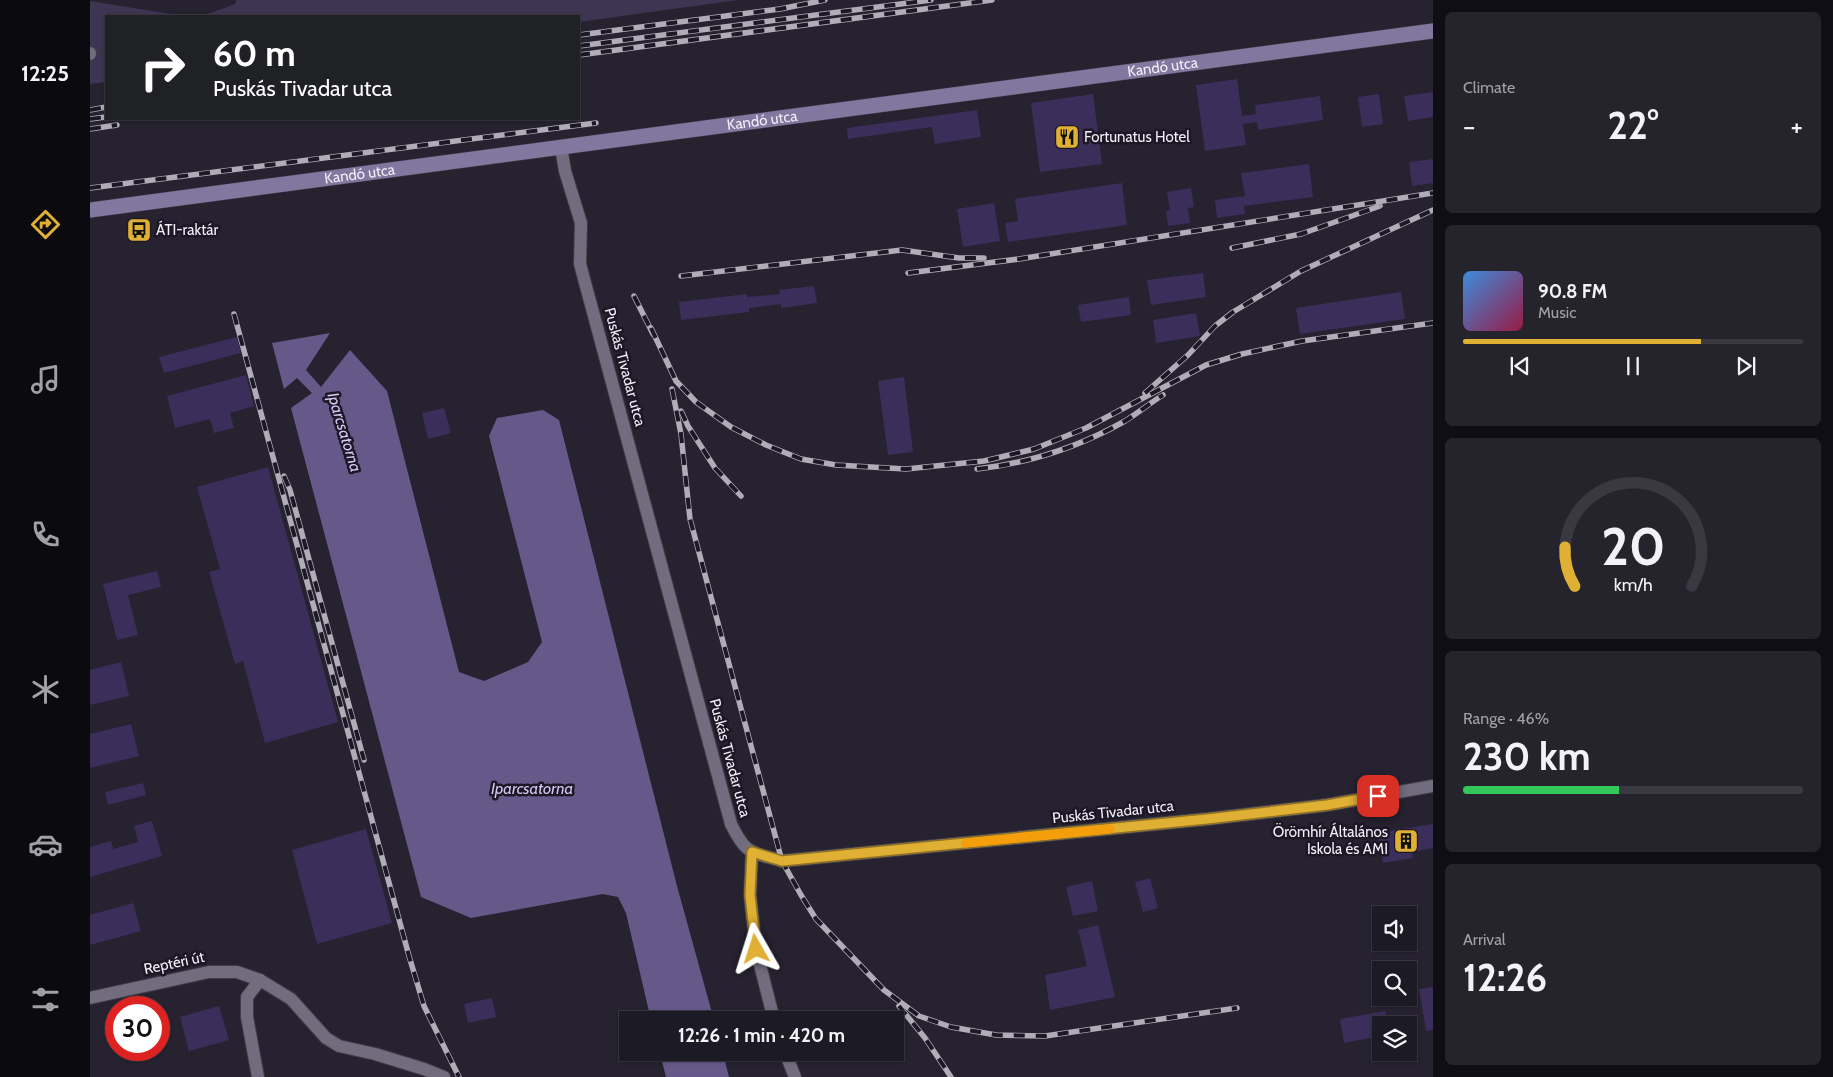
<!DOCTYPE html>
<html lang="en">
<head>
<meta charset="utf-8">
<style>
  :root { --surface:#1c1a24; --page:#25232c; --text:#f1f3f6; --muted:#a0a1a6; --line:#3a3841; --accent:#dfb034 }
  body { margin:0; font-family:Cabin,sans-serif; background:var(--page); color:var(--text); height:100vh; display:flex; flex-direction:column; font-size:19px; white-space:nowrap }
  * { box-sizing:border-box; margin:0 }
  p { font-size:16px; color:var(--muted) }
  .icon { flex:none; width:28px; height:28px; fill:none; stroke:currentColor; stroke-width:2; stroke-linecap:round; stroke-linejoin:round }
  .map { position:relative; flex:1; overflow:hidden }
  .sheet { display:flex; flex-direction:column; gap:12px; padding:12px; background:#0f0e14; width:400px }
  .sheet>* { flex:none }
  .top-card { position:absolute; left:15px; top:15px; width:475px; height:105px; border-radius:0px; box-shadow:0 1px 4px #0004,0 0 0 1px var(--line); background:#202124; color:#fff; overflow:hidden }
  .fabs { position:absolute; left:1282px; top:906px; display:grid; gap:10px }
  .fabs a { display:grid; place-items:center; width:45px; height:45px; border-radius:0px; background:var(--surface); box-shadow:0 1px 4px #0004,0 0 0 1px var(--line); font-size:25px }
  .speed { position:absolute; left:15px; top:996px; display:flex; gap:10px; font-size:25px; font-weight:700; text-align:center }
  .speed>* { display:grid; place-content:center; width:65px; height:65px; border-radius:50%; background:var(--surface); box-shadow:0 1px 4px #0004,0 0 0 1px var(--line); line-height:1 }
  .speed .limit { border:8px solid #d22; background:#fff; color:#111 }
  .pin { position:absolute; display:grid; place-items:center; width:42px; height:42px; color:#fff; margin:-21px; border-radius:10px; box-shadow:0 2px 8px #0006 }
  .me { position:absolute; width:55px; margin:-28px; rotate:354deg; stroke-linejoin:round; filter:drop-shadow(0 0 4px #0008) }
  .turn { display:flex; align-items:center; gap:18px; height:105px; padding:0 25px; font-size:22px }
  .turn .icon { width:65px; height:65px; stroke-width:2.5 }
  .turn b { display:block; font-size:35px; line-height:42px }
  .big { font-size:38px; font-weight:700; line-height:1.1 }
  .sheet .tile { flex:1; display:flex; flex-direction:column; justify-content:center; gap:8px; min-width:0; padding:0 18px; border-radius:8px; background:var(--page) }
  .sheet .dial { align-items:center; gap:0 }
  .dial svg { height:130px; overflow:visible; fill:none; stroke:var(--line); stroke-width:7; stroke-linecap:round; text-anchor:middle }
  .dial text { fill:var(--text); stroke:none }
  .song { display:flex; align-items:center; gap:15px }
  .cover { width:60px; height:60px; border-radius:8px; background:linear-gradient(135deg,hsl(210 70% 55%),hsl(340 70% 35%)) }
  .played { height:5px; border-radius:2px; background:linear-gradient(90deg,var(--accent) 70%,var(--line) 70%) }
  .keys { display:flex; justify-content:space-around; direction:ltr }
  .heat { display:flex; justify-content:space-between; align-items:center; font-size:28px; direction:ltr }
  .charge { height:8px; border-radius:4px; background:linear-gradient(90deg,#34c759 46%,var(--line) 0) }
  .trip { position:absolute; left:529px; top:1011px; width:285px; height:50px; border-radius:0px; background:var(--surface); box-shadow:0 1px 4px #0004,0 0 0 1px var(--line); font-weight:700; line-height:50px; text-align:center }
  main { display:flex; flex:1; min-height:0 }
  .tab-bar { display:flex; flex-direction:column; width:90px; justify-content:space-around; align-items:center; background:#0b0a0e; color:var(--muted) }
  .tab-bar .icon { width:35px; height:35px }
  .tab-bar .current { color:var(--accent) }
  .tab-bar b { font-size:22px; color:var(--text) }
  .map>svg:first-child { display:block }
</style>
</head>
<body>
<main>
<nav class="tab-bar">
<b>12:25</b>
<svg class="icon current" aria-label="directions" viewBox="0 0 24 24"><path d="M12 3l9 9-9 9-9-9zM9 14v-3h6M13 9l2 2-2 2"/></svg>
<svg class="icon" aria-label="music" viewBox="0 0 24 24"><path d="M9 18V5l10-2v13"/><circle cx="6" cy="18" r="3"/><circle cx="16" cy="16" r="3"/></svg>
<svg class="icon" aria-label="phone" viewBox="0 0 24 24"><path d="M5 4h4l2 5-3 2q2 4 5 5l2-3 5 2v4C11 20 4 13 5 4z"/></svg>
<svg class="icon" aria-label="climate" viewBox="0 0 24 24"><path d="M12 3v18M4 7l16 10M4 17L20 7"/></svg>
<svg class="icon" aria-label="car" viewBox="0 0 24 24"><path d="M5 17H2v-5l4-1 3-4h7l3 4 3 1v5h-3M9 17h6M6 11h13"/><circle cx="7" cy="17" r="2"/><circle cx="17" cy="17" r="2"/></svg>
<svg class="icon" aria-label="filters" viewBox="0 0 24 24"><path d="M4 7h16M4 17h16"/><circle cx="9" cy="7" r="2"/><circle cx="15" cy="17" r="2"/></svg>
</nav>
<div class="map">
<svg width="1343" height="1077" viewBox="0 0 1343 1077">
  <rect width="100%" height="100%" fill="#262230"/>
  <!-- green -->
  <g fill="#3d3552">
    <path d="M146 0H648L489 22V16H112L145 4Z"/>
    <path d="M0 1 93 16H16V82L0 84Z"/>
  </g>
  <!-- water -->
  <g fill="#665888">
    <path d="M240 333 216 370 231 387 260 350 297 391 369 672 394 681 438 662 452 642 399 436 407 418 453 410 469 420 587 886 624 1020H561L536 913 528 897 513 894 381 918 331 897 201 408 222 393 207 378 194 389 182 343Z"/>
    <path d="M570 1053H633L639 1077H576Z"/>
  </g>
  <!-- building -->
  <g fill="#3c2e5a">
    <path d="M1147 79 1152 116 1166 114 1165 105 1230 96 1233 120 1168 130 1167 122 1153 124 1156 145 1115 151 1106 85Z"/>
    <path d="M1343 92V117L1318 121 1314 96Z"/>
    <path d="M1003 94 1012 164 950 172 941 103Z"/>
    <path d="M1289 94 1293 124 1272 127 1268 97Z"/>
    <path d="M887 110 891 137 845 144 842 127 758 139 757 128Z"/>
    <path d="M1343 159V183L1322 186 1319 162Z"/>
    <path d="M1219 164 1223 197 1154 206 1155 214 1127 218 1125 200 1155 196 1151 173Z"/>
    <path d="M1032 183 1037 225 918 242 915 223 928 221 925 199Z"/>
    <path d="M1101 188 1104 207 1098 208 1100 223 1078 226 1076 211 1080 210 1077 192Z"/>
    <path d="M904 203 910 241 873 247 867 209Z"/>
    <path d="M1113 273 1116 297 1061 305 1057 280Z"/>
    <path d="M724 286 727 303 691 308V304L659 308V312L591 320 589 302 657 294V297L690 294 689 290Z"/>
    <path d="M1311 292 1315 319 1210 334 1206 308Z"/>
    <path d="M1039 297 1041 315 991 322 988 305Z"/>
    <path d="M1106 313 1110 336 1066 343 1063 320Z"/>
    <path d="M147 337 151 353 74 373 69 357Z"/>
    <path d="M156 375 164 406 140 413 144 428 124 433 120 419 85 428 77 396Z"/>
    <path d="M814 377 823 452 798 455 788 381Z"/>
    <path d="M354 408 361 433 338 439 332 413Z"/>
    <path d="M178 467 248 722 175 743 153 661 145 664 119 572 130 569 107 487Z"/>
    <path d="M67 571 71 587 38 595 48 635 27 640 13 584Z"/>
    <path d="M31 662 39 696 0 705V670Z"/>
    <path d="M41 724 49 756 0 768V734Z"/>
    <path d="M53 783 56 795 18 805 15 792Z"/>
    <path d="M62 821 72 856 0 877V847L21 841 23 849 48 842 44 826Z"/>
    <path d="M1343 824V848L1322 852 1323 858 1293 863 1287 833Z"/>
    <path d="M276 829 302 923 227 944 202 850Z"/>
    <path d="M1060 878 1068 908 1053 912 1045 882Z"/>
    <path d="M1002 881 1008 911 983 916 976 887Z"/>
    <path d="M43 903 51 931 0 945V915Z"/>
    <path d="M1008 925 1025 997 960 1010 955 975 997 966 988 930Z"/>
    <path d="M1343 987V1030L1336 1031 1329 989Z"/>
    <path d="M402 998 406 1017 378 1023 374 1004Z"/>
    <path d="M129 1006 139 1040 99 1051 90 1017Z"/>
    <path d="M1295 1011 1298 1025H1291V1036L1254 1043 1250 1019Z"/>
  </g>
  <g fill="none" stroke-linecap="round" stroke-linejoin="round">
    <defs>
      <g id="street">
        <path d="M0 53V54"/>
        <path d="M471 147 475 171 491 223 490 264 641 824C656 855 661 852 692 861L1117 819 1237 805 1343 786"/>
        <path d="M662 852 660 895 666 949 684 1020"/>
        <path d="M0 998 119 972H147L170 980 201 999 236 1038 249 1046 285 1054 334 1069 354 1077"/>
        <path d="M695 1052 705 1077"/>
        <path d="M168 1077 157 1017V997L170 980"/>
      </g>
      <g id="secondary">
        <path id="s1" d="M0 210 1343 31"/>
      </g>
    </defs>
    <!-- street casing -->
    <use href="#street" stroke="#413d49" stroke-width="14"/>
    <!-- secondary casing -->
    <use href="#secondary" stroke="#413d49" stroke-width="16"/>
    <!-- street -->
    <use href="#street" stroke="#716d7e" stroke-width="12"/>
    <!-- secondary -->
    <use href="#secondary" stroke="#82779e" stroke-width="15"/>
    <defs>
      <g id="rail">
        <path d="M489 35 690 9 735 0"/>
        <path d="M489 46 841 0"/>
        <path d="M489 55 902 0"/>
        <path d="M0 110 16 107"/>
        <path d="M0 119 16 117"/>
        <path d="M0 129 27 125"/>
        <path d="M0 188 506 123"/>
        <path d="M1142 248 1211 234 1290 206"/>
        <path d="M818 273 929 259 1343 193"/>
        <path d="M591 276 812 250 869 258H894"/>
        <path d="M544 296 563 334"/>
        <path d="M144 314 319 956 334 1006 369 1077"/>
        <path d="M561 328 586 381 606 402 641 427 676 445 711 459 746 465 816 469 894 461 944 449 996 428 1116 365 1152 354 1212 341 1343 323"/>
        <path d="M582 389 591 434 600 519 692 861 711 895 726 919 794 990 829 1016 861 1027 906 1035 955 1036 1147 1008"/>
        <path d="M1055 393 1098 355 1125 326 1143 312 1211 271 1343 210"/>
        <path d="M591 411 598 426 625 468 651 496"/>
        <path d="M887 469C940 463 989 447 1035 421 1048 413 1060 403 1073 395"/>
        <path d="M194 476 200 490 274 760"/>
        <path d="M809 1006 835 1038 861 1077"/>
      </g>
    </defs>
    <!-- rail casing -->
    <use href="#rail" stroke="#b0adb8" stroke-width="5.5"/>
    <!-- rail -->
    <use href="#rail" stroke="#1c1826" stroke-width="4" stroke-dasharray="11" stroke-linecap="butt"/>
  </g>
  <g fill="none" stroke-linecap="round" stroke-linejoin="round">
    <defs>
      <path id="route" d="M666 949 660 895 662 852 692 861 1117 819 1237 805 1288 796"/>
    </defs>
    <!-- route casing -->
    <use href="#route" stroke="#917222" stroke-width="12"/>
    <!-- route -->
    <use href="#route" stroke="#dfb034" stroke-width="9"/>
    <!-- slow -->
    <path stroke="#f59e0b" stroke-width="9" d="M876 843 1020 829"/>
  </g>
  <!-- icons -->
  <defs>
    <symbol id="restaurant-square" viewBox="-11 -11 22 22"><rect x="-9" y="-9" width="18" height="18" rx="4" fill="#dfb034" stroke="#1c1826"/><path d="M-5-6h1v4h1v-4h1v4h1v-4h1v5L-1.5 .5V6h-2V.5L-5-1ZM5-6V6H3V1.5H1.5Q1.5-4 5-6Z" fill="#111"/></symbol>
    <symbol id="bus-square" viewBox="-11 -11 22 22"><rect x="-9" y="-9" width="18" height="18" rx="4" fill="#dfb034" stroke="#1c1826"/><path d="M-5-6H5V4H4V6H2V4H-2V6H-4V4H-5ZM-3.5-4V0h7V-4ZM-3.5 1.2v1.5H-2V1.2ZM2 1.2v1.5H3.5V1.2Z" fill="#111"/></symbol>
    <symbol id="building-square" viewBox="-11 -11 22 22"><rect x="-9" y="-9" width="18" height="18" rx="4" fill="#dfb034" stroke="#1c1826"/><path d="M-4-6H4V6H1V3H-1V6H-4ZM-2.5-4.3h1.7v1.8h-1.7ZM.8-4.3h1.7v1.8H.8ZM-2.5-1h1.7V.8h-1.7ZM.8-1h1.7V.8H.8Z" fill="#111"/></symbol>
  </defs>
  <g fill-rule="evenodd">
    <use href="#restaurant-square" x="963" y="123" width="28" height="28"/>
    <use href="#bus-square" x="35" y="216" width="28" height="28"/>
    <use href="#building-square" x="1302" y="827" width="28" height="28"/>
  </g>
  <g text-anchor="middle" stroke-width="5" stroke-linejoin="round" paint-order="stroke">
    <!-- street labels -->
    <g font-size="15" fill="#f1eef8" stroke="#1c1826">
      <text dy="5" stroke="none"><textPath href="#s1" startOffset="1082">Kandó utca</textPath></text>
      <text dy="5" stroke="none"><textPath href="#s1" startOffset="678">Kandó utca</textPath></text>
      <text dy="5" stroke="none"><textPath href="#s1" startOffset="272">Kandó utca</textPath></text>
      <text transform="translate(535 367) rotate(75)" y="5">Puskás Tivadar utca</text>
      <text transform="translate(640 758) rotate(75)" y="5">Puskás Tivadar utca</text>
      <text transform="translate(1023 812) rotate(-6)" y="5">Puskás Tivadar utca</text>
      <text transform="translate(84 963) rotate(-12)" y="5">Reptéri út</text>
    </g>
    <!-- poi labels -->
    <g font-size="15" fill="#f1eef8" stroke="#1c1826" text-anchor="start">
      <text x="994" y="142">Fortunatus Hotel</text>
      <text x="66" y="235">ÁTI-raktár</text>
      <text x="1298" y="837" text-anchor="end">Örömhír Általános<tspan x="1298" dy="17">Iskola és AMI</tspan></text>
    </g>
    <!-- water labels -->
    <g font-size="16" font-style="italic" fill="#d5c9f7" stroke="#1c1826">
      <text transform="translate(255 432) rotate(73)" y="6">Iparcsatorna</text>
      <text x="442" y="794">Iparcsatorna</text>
    </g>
  </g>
</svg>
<div class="fabs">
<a><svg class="icon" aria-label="sound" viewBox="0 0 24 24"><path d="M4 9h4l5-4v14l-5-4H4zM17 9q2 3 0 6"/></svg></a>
<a><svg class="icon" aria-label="search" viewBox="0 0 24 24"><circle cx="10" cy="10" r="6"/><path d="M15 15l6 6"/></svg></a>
<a><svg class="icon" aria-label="layers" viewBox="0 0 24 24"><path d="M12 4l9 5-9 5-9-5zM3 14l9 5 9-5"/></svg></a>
</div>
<div class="speed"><div class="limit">30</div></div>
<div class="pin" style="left:1288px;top:796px;background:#d93025"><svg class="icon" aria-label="arrive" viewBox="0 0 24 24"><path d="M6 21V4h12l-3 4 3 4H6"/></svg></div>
<svg class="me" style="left:666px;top:949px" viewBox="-20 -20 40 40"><path d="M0-17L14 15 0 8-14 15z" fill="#dfb034" stroke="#fff" stroke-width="4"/></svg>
<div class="trip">12:26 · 1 min · 420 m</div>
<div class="top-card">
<div class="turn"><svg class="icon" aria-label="right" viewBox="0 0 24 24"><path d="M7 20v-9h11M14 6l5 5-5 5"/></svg><div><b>60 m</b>Puskás Tivadar utca</div></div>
</div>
</div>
<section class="sheet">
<div class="tile"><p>Climate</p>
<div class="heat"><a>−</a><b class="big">22°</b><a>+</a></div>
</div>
<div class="tile">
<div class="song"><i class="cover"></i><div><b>90.8 FM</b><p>Music</p></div></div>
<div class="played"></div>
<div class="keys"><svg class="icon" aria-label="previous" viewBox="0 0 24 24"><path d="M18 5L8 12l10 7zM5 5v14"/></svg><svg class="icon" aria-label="pause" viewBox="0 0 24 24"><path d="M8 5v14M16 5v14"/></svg><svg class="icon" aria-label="next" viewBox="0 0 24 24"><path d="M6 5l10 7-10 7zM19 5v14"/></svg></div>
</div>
<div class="tile dial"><svg viewBox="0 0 100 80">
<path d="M14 69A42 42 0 1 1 86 69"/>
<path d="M14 69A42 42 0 0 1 8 45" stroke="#dfb034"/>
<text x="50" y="56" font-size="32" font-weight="700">20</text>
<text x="50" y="72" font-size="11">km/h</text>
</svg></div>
<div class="tile"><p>Range · 46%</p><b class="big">230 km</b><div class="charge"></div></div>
<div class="tile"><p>Arrival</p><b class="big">12:26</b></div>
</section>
</main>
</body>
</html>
